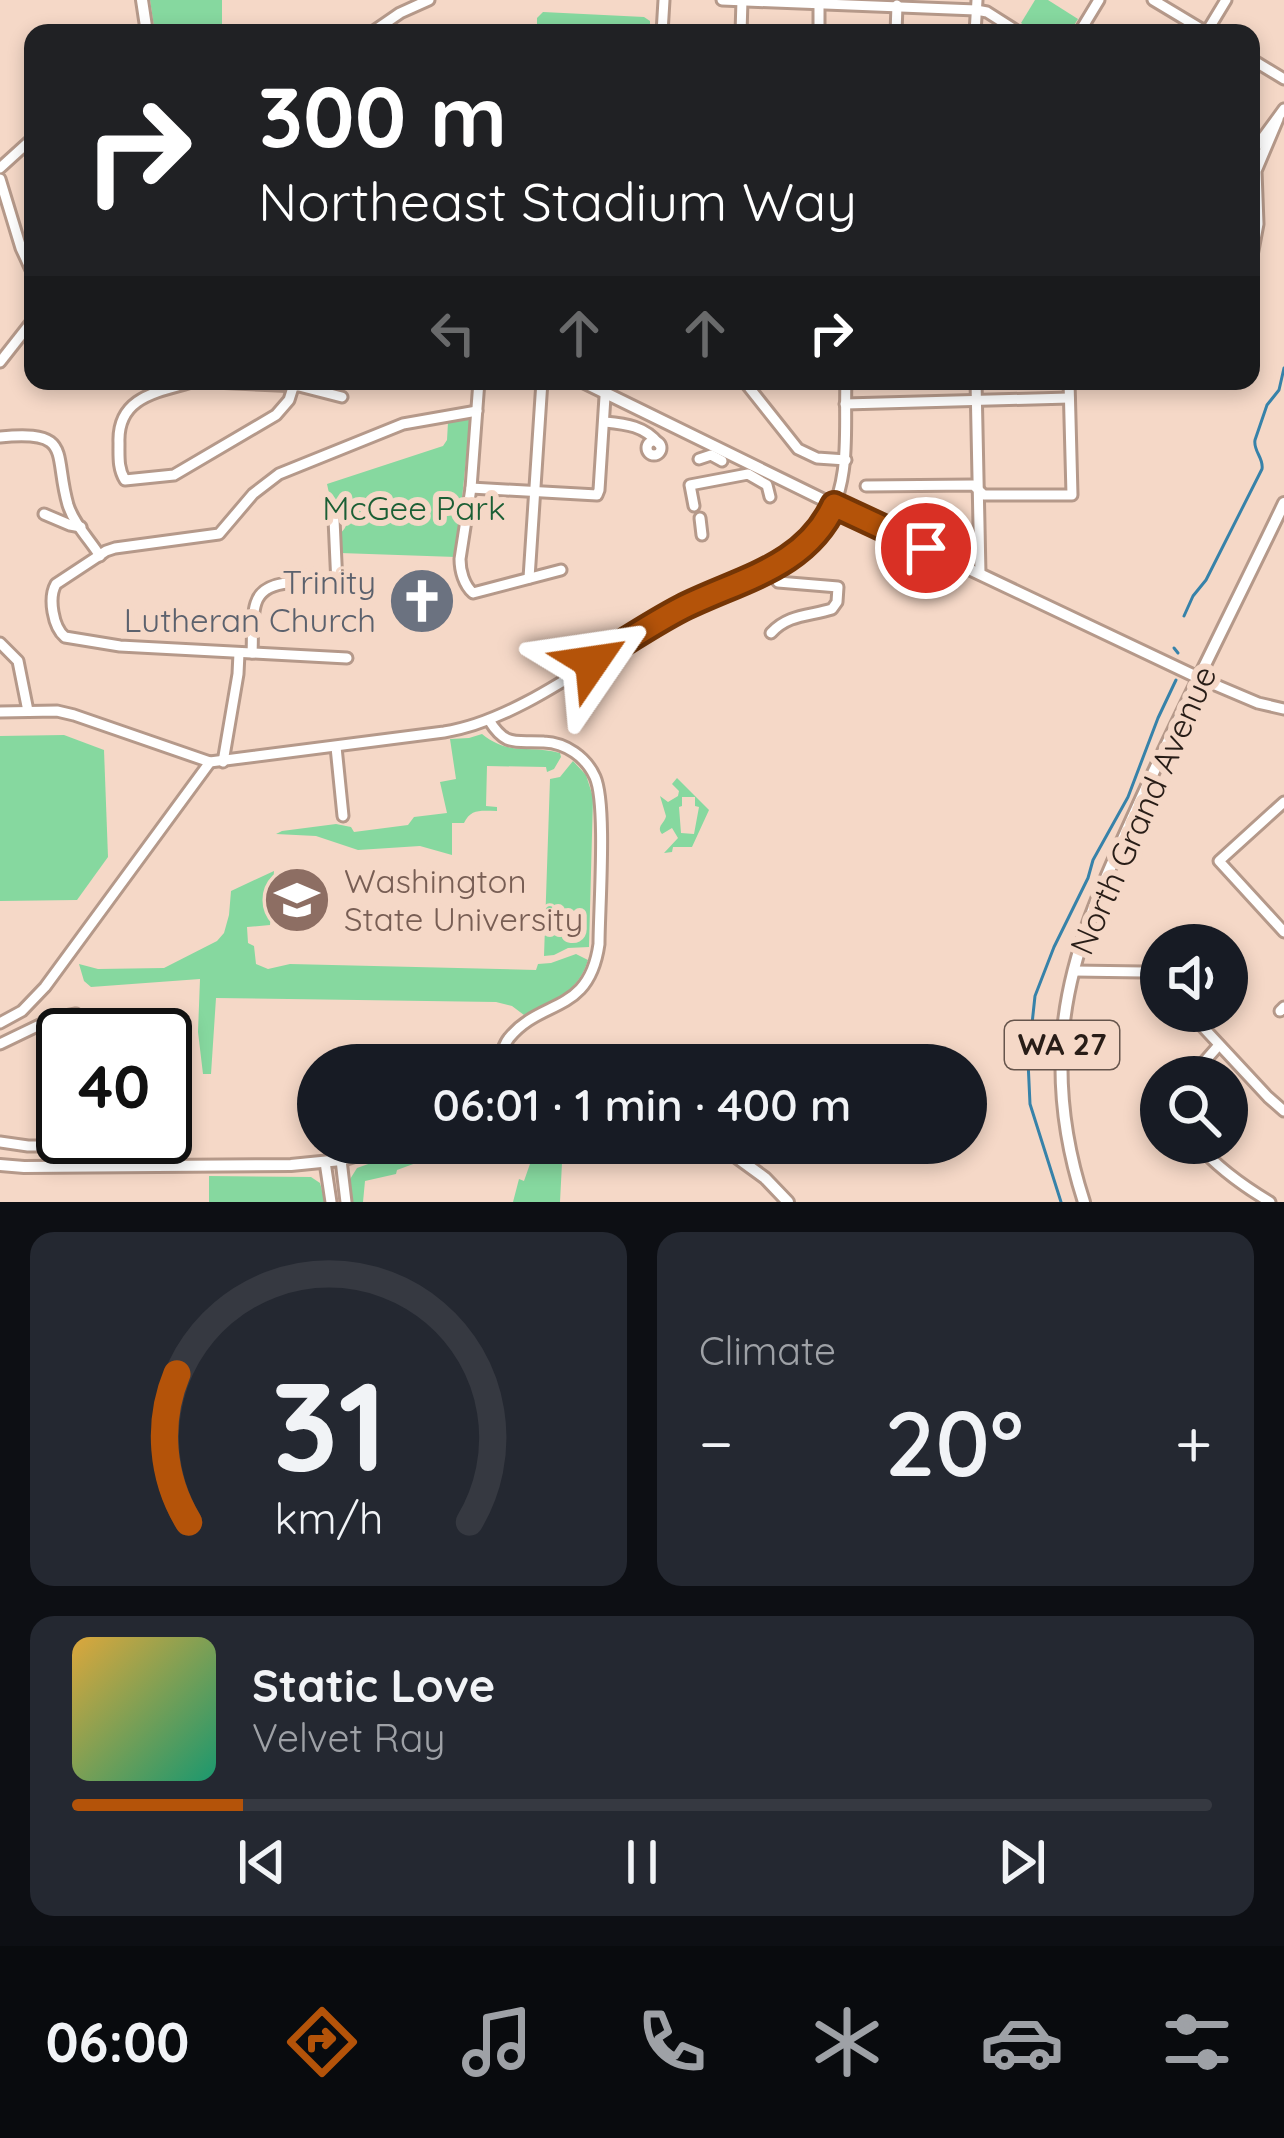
<!DOCTYPE html>
<html lang="en">
<head>
<meta charset="utf-8">
<style>
  :root { --surface:#171b24; --page:#242831; --text:#f1f3f6; --muted:#9ea1a6; --line:#363941; --accent:#b45309 }
  body { margin:0; font-family:Quicksand,sans-serif; background:var(--page); color:var(--text); height:100vh; display:flex; flex-direction:column; font-size:45px; white-space:nowrap }
  * { box-sizing:border-box; margin:0 }
  p { font-size:39px; color:var(--muted) }
  .icon { flex:none; width:66px; height:66px; fill:none; stroke:currentColor; stroke-width:2; stroke-linecap:round; stroke-linejoin:round }
  .map { position:relative; height:1202px; overflow:hidden }
  .panel { display:flex; flex-direction:column; gap:30px; padding:30px; background:#0d0f14; flex:1 }
  .panel>* { flex:none }
  .guide { position:absolute; left:24px; top:24px; width:1236px; height:366px; border-radius:24px; box-shadow:0 6px 18px #0003; background:#202124; color:#fff; overflow:hidden }
  .controls { position:absolute; left:1140px; top:924px; display:grid; gap:24px }
  .controls a { display:grid; place-items:center; width:108px; height:108px; border-radius:50%; background:var(--surface); box-shadow:0 6px 18px #0003; font-size:60px }
  .speed { position:absolute; left:36px; top:1008px; display:flex; gap:24px; font-size:60px; font-weight:700; text-align:center }
  .speed>* { display:grid; place-content:center; width:156px; height:156px; border-radius:50%; background:var(--surface); box-shadow:0 6px 18px #0003; line-height:1 }
  .speed .limit { border:6px solid #111; border-radius:18px; background:#fff; color:#111 }
  .pin { position:absolute; display:grid; place-items:center; width:102px; height:102px; color:#fff; margin:-51px; border:6px solid #fff; border-radius:50%; box-shadow:0 3px 12px #0007 }
  .me { position:absolute; width:132px; margin:-66px; rotate:58deg; stroke-linejoin:round; filter:drop-shadow(0 0 9px #0008) }
  .turn { display:flex; align-items:center; gap:42px; height:252px; padding:0 36px; font-size:54px }
  .turn .icon { width:156px; height:156px; stroke-width:2.5 }
  .turn b { display:block; font-size:84px; line-height:102px }
  .lanes { display:flex; align-items:center; height:114px; padding:0 36px; background:#0003; justify-content:center; gap:60px; direction:ltr }
  .lanes .off { opacity:.35 }
  .big { font-size:90px; font-weight:600; line-height:1.1 }
  .panel .tile { flex:1; display:flex; flex-direction:column; justify-content:center; gap:18px; min-width:0; padding:0 42px; border-radius:24px; background:var(--page) }
  .panel .dial { align-items:center; gap:0 }
  .dial svg { height:312px; overflow:visible; fill:none; stroke:var(--line); stroke-width:7; stroke-linecap:round; text-anchor:middle }
  .dial text { fill:var(--text); stroke:none }
  .song { display:flex; align-items:center; gap:36px }
  .cover { width:144px; height:144px; border-radius:18px; background:linear-gradient(135deg,hsl(40 70% 55%),hsl(160 70% 35%)) }
  .played { height:12px; border-radius:6px; background:linear-gradient(90deg,var(--accent) 15%,var(--line) 15%) }
  .keys { display:flex; justify-content:space-around; direction:ltr }
  .heat { display:flex; justify-content:space-between; align-items:center; font-size:66px; direction:ltr }
  .panel .tiles { flex:1; display:grid; gap:30px; grid-template-columns:1fr 1fr }
  .tile:last-child { grid-column:span 2 }
  .trip { position:absolute; left:297px; top:1044px; width:690px; height:120px; border-radius:60px; background:var(--surface); box-shadow:0 6px 18px #0003; font-weight:600; line-height:120px; text-align:center }
  .menu { display:flex; height:192px; justify-content:space-around; align-items:center; background:#090b0e; color:var(--muted) }
  .menu .icon { width:84px; height:84px }
  .menu .on { color:var(--accent) }
  .menu b { font-size:54px; color:var(--text) }
  .map>svg:first-child { display:block }
</style>
</head>
<body>
<div class="map">
<svg width="1284" height="1202" viewBox="0 0 1284 1202">
  <rect width="100%" height="100%" fill="#f5d8c7"/>
  <!-- green -->
  <g fill="#86d89f" fill-rule="evenodd">
    <path d="M150 0H222V33H210L209 30 155 33Z"/>
    <path d="M1035 0H1048L1078 19 1069 33H1036L1021 23Z"/>
    <path d="M543 12 644 17 650 21V33H537V18Z"/>
    <path d="M466 418 470 421 456 557 340 553 339 534C348 528 349 519 342 511L332 507 327 484 443 446 447 440 448 422Z"/>
    <path d="M482 734C511 757 528 744 560 753L561 757 554 769 547 772 546 767 487 766 486 806 497 807V811C482 811 471 808 464 823H452V855L420 846 358 850 316 836 276 834 282 831 336 824 351 827 354 832 408 825 414 817 447 813 440 782 456 779 450 739 469 738Z"/>
    <path d="M64 735 104 750 108 857 77 900 0 901V736Z"/>
    <path d="M573 761 586 775 593 797 589 947 568 948 554 955 544 956 550 779 560 777Z"/>
    <path d="M677 778 709 810 692 847H673L672 852 664 853 678 838 672 828 662 834C656 826 665 823 666 816L660 796 668 802 678 796 679 791 672 784ZM682 797H695V806L699 807 694 834 681 833 679 807 682 806Z"/>
    <path d="M274 871 270 925 247 927 248 943 254 946 256 964 268 969 290 964 536 970 538 964 551 963 576 954 588 960C579 991 552 1004 524 1015L512 1006 496 1002 216 998 211 1074H203L198 1032 200 979 91 987 84 981 79 964 98 969 164 968 217 941 224 933 229 915 231 891Z"/>
    <path d="M427 1143H470L397 1170 396 1174 365 1181 363 1202H350L347 1184 357 1168Z"/>
    <path d="M525 1143H563L560 1202H513L519 1179 524 1181 531 1161Z"/>
    <path d="M209 1176 311 1177 320 1183 325 1202H209Z"/>
  </g>
  <g fill="none" stroke-linecap="round" stroke-linejoin="round">
    <!-- stream -->
    <g stroke="#3782a9" stroke-width="3">
      <path d="M1184 616 1193 596 1206 580 1262 469C1264 458 1253 451 1255 440L1267 405 1279 390 1284 368"/>
      <path d="M1174 648 1178 653"/>
      <path d="M1061 1202 1030 1104 1028 1061 1035 996 1054 947 1088 878 1093 860 1128 797 1158 718 1176 680"/>
    </g>
    <defs>
      <g id="minor">
        <path d="M722 0 976 10 987 12 1020 33"/>
        <path d="M1153 0 1208 33"/>
        <path d="M371 33 400 13 429 0"/>
        <path d="M662 33 664 0"/>
        <path d="M741 33 742 0"/>
        <path d="M819 33V2"/>
        <path d="M896 33 897 5"/>
        <path d="M975 33 977 0"/>
        <path d="M1079 33 1099 0"/>
        <path d="M1206 33 1226 0"/>
        <path d="M1251 59 1284 79"/>
        <path d="M1251 154 1284 109"/>
        <path d="M0 168 33 138"/>
        <path d="M0 179 21 248 33 274"/>
        <path d="M1251 261 1258 224 1256 171 1278 119"/>
        <path d="M0 362 33 320"/>
        <path d="M192 381 299 386 342 397"/>
        <path d="M479 381 471 488 460 559C460 571 464 585 473 593L561 570"/>
        <path d="M744 381 798 449 817 458 846 460"/>
        <path d="M976 381 980 574"/>
        <path d="M192 382C157 392 117 397 119 443 119 457 118 469 125 480L174 475 276 415 289 400 295 381"/>
        <path d="M845 404 1069 398"/>
        <path d="M605 422C626 424 645 426 659 444"/>
        <path d="M0 437C74 430 53 453 68 505 74 524 90 540 100 556"/>
        <circle cx="654" cy="448" r="7"/>
        <path d="M699 459 711 455 722 461"/>
        <path d="M866 486 973 485 984 495H1072L1069 381"/>
        <path d="M471 488 597 495 599 490 606 381"/>
        <path d="M694 506 690 485 748 474 767 485 770 497"/>
        <path d="M44 514 70 525 81 527"/>
        <path d="M700 518 702 535"/>
        <path d="M768 569 778 582 838 587 837 602 832 609C810 616 788 614 771 633"/>
        <path d="M529 578 542 381"/>
        <path d="M0 643 18 661 28 711"/>
        <path d="M252 653C253 638 251 618 256 603 265 574 313 584 337 585L334 519"/>
        <path d="M347 658 120 646 65 637C53 627 48 598 56 584L106 551 115 548 219 534 253 494 279 474 403 424 477 411"/>
        <path d="M1199 678 1258 703 1284 709"/>
        <path d="M0 712 57 711 74 715 210 762 444 732C522 720 606 649 677 611 715 590 757 578 793 556 806 548 816 536 825 524 852 481 844 429 846 381"/>
        <path d="M489 720C506 748 516 740 544 742 566 743 586 757 595 777 607 804 599 909 599 944 589 1015 541 998 509 1038 503 1045 501 1056 499 1065"/>
        <path d="M336 747 343 816"/>
        <path d="M223 762 238 674 239 653"/>
        <path d="M1284 802 1219 861 1284 932"/>
        <path d="M1074 971 1143 972 1161 982"/>
        <path d="M1188 1011 1268 1097 1284 1111"/>
        <path d="M1280 1011 1284 1007"/>
        <path d="M0 1023 22 1011 45 987 210 762"/>
        <path d="M0 1044 54 1018 76 1014"/>
        <path d="M1191 1077 1219 1045"/>
        <path d="M0 1142 28 1146H75"/>
        <path d="M1196 1143C1217 1167 1243 1186 1270 1202"/>
        <path d="M341 1160 346 1202"/>
        <path d="M325 1162 331 1202"/>
      </g>
      <g id="major">
        <path d="M142 0 147 33"/>
        <path d="M581 381 834 505 1199 678"/>
        <path d="M717 1143 765 1178 788 1202"/>
        <path d="M0 1165 24 1167 291 1165 341 1160 398 1143"/>
        <path d="M1084 1202C1065 1144 1057 1083 1064 1022 1073 943 1109 870 1141 799 1187 699 1237 601 1284 503"/>
      </g>
    </defs>
    <!-- minor casing -->
    <use href="#minor" stroke="#b5998a" stroke-width="15"/>
    <!-- major casing -->
    <use href="#major" stroke="#b5998a" stroke-width="16"/>
    <!-- minor -->
    <use href="#minor" stroke="#fff" stroke-width="9"/>
    <!-- major -->
    <use href="#major" stroke="#fff" stroke-width="10"/>
  </g>
  <g fill="none" stroke-linecap="round" stroke-linejoin="round">
    <defs>
      <path id="route" d="M592 662C622 644 651 624 682 608 740 579 805 568 834 505L926 548"/>
    </defs>
    <!-- route casing -->
    <use href="#route" stroke="#753606" stroke-width="30"/>
    <!-- route -->
    <use href="#route" stroke="#b45309" stroke-width="21"/>
  </g>
  <!-- icons -->
  <defs>
    <symbol id="church-disc" viewBox="-11 -11 22 22"><circle r="9.5" fill="#6b7280" stroke="#f5d8c7"/><path d="M-1.2-6h2.4v3.5h3.3v2.4h-3.3V6h-2.4V-.1h-3.3v-2.4h3.3Z" fill="#fff"/></symbol>
    <symbol id="university-disc" viewBox="-11 -11 22 22"><circle r="9.5" fill="#8d6e63" stroke="#f5d8c7"/><path d="M0-5L7-2L0 1L-7-2ZM-4 1L0 2.5L4 1V4Q0 6-4 4Z" fill="#fff"/></symbol>
  </defs>
  <g fill-rule="evenodd">
    <use href="#church-disc" x="384" y="563" width="76" height="76"/>
    <use href="#university-disc" x="259" y="862" width="76" height="76"/>
  </g>
  <g text-anchor="middle" stroke-width="12" stroke-linejoin="round" paint-order="stroke">
    <!-- shield labels -->
    <rect fill="#f5d8c7" stroke="#66554c" stroke-width="3" x="1005" y="1021" width="114" height="48" rx="9"/>
    <g font-size="30" font-weight="bold" fill="#281d17">
      <text x="1062" y="1055">WA 27</text>
    </g>
    <!-- park labels -->
    <g font-size="33" fill="#1b5f35" stroke="#f5d8c7">
      <text x="414" y="520">McGee Park</text>
    </g>
    <!-- worship labels -->
    <g font-size="33" fill="#5b616d" stroke="#f5d8c7" text-anchor="end">
      <text x="376" y="594">Trinity<tspan x="376" dy="38">Lutheran Church</tspan></text>
    </g>
    <!-- street labels -->
    <g font-size="33" fill="#281d17" stroke="#f5d8c7">
      <text transform="translate(1143 810) rotate(-66)" y="12">North Grand Avenue</text>
    </g>
    <!-- education labels -->
    <g font-size="33" fill="#785e54" stroke="#f5d8c7" text-anchor="start">
      <text x="344" y="893">Washington<tspan x="344" dy="38">State University</tspan></text>
    </g>
  </g>
</svg>
<div class="controls">
<a><svg class="icon" aria-label="sound" viewBox="0 0 24 24"><path d="M4 9h4l5-4v14l-5-4H4zM17 9q2 3 0 6"/></svg></a>
<a><svg class="icon" aria-label="search" viewBox="0 0 24 24"><circle cx="10" cy="10" r="6"/><path d="M15 15l6 6"/></svg></a>
</div>
<div class="speed"><div class="limit">40</div></div>
<div class="pin" style="left:926px;top:548px;background:#d93025"><svg class="icon" aria-label="arrive" viewBox="0 0 24 24"><path d="M6 21V4h12l-3 4 3 4H6"/></svg></div>
<svg class="me" style="left:592px;top:662px" viewBox="-20 -20 40 40"><path d="M0-17L14 15 0 8-14 15z" fill="#b45309" stroke="#fff" stroke-width="4"/></svg>
<div class="trip">06:01 · 1 min · 400 m</div>
<div class="guide">
<div class="turn"><svg class="icon" aria-label="right" viewBox="0 0 24 24"><path d="M7 20v-9h11M14 6l5 5-5 5"/></svg><div><b>300 m</b>Northeast Stadium Way</div></div>
<div class="lanes"><svg class="icon off" aria-label="left" viewBox="0 0 24 24"><path d="M17 20v-9H6M10 6l-5 5 5 5"/></svg><svg class="icon off" aria-label="ahead" viewBox="0 0 24 24"><path d="M12 20V5M6 11l6-6 6 6"/></svg><svg class="icon off" aria-label="ahead" viewBox="0 0 24 24"><path d="M12 20V5M6 11l6-6 6 6"/></svg><svg class="icon" aria-label="right" viewBox="0 0 24 24"><path d="M7 20v-9h11M14 6l5 5-5 5"/></svg></div>
</div>
</div>
<section class="panel">
<div class="tiles">
<div class="tile dial"><svg viewBox="0 0 100 80">
<path d="M14 69A42 42 0 1 1 86 69"/>
<path d="M14 69A42 42 0 0 1 11 31" stroke="#b45309"/>
<text x="50" y="56" font-size="32" font-weight="700">31</text>
<text x="50" y="72" font-size="11">km/h</text>
</svg></div>
<div class="tile"><p>Climate</p>
<div class="heat"><a>−</a><b class="big">20°</b><a>+</a></div>
</div>
<div class="tile">
<div class="song"><i class="cover"></i><div><b>Static Love</b><p>Velvet Ray</p></div></div>
<div class="played"></div>
<div class="keys"><svg class="icon" aria-label="previous" viewBox="0 0 24 24"><path d="M18 5L8 12l10 7zM5 5v14"/></svg><svg class="icon" aria-label="pause" viewBox="0 0 24 24"><path d="M8 5v14M16 5v14"/></svg><svg class="icon" aria-label="next" viewBox="0 0 24 24"><path d="M6 5l10 7-10 7zM19 5v14"/></svg></div>
</div>
</div>
</section>
<nav class="menu">
<b>06:00</b>
<svg class="icon on" aria-label="directions" viewBox="0 0 24 24"><path d="M12 3l9 9-9 9-9-9zM9 14v-3h6M13 9l2 2-2 2"/></svg>
<svg class="icon" aria-label="music" viewBox="0 0 24 24"><path d="M9 18V5l10-2v13"/><circle cx="6" cy="18" r="3"/><circle cx="16" cy="16" r="3"/></svg>
<svg class="icon" aria-label="phone" viewBox="0 0 24 24"><path d="M5 4h4l2 5-3 2q2 4 5 5l2-3 5 2v4C11 20 4 13 5 4z"/></svg>
<svg class="icon" aria-label="climate" viewBox="0 0 24 24"><path d="M12 3v18M4 7l16 10M4 17L20 7"/></svg>
<svg class="icon" aria-label="car" viewBox="0 0 24 24"><path d="M5 17H2v-5l4-1 3-4h7l3 4 3 1v5h-3M9 17h6M6 11h13"/><circle cx="7" cy="17" r="2"/><circle cx="17" cy="17" r="2"/></svg>
<svg class="icon" aria-label="filters" viewBox="0 0 24 24"><path d="M4 7h16M4 17h16"/><circle cx="9" cy="7" r="2"/><circle cx="15" cy="17" r="2"/></svg>
</nav>
</body>
</html>
